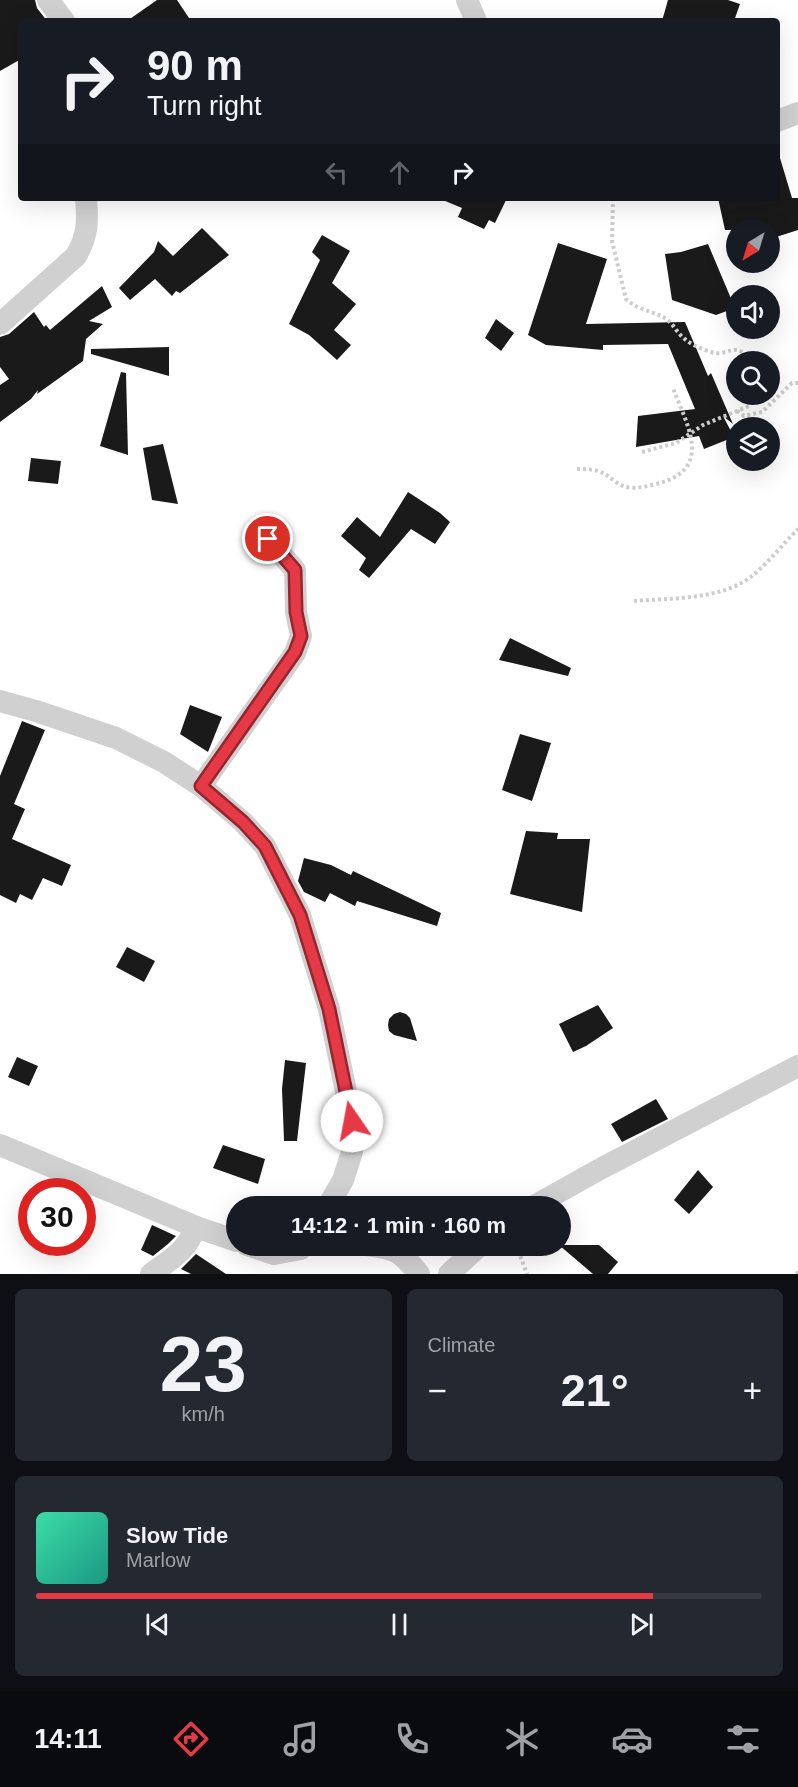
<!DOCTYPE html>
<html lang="en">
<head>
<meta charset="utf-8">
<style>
  :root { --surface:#171b24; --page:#242831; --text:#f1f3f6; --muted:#9ea1a6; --line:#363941; --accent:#e63946 }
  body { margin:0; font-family:Arial,sans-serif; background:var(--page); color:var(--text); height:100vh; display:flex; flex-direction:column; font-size:22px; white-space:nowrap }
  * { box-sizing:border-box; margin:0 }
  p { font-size:20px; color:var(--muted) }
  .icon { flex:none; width:33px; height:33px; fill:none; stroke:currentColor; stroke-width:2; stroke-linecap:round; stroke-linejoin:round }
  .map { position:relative; height:1274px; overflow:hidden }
  .drawer { display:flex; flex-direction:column; gap:15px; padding:15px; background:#0d0f14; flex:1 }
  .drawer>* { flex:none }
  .hud { position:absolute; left:18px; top:18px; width:762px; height:183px; border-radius:6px; box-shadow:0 6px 24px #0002; background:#171b24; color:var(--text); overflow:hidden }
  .needle { width:39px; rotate:218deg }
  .tools { position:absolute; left:726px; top:219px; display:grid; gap:12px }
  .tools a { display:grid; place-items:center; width:54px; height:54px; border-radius:50%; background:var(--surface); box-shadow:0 6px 24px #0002; font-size:30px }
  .speed { position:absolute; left:18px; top:1178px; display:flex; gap:12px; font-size:30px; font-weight:700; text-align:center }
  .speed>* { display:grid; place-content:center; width:78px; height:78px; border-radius:50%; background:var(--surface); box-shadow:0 6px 24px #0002; line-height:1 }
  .speed .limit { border:9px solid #d22; background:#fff; color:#111 }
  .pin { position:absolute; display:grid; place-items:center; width:51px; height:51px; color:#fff; margin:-26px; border:3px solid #fff; border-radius:50%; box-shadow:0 2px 6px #0007 }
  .me { position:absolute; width:66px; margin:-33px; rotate:348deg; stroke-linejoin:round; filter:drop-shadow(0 0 4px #0008) }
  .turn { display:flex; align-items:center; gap:21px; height:126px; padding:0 30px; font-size:27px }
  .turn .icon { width:78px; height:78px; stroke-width:2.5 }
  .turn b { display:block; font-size:42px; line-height:51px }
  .lanes { display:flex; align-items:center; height:57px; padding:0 30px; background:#0003; justify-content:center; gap:30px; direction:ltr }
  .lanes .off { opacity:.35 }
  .big { font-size:45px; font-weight:700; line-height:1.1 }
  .drawer .tile { flex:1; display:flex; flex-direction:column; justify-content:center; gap:9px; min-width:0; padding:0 21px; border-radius:9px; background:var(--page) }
  .drawer .dial { align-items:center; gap:0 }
  .dial b { font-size:78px; line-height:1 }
  .song { display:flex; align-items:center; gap:18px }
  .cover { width:72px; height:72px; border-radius:9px; background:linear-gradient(135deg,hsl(160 70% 55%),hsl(170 70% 35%)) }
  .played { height:6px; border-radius:3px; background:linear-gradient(90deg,var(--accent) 85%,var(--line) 85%) }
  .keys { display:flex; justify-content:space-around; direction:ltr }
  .heat { display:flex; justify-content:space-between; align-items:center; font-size:33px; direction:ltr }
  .drawer .tiles { flex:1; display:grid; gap:15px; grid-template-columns:1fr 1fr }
  .tile:last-child { grid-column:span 2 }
  .trip { position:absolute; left:226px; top:1196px; width:345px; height:60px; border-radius:30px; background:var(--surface); box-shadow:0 6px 24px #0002; font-weight:700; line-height:60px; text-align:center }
  .menu { display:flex; height:96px; justify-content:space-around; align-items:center; background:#090b0e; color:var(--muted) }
  .menu .icon { width:42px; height:42px }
  .menu .on { color:var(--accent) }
  .menu b { font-size:27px; color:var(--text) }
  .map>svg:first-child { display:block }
</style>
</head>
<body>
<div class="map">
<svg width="798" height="1274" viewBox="0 0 798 1274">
  <rect width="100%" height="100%" fill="#fff"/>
  <!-- building -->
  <g fill="#1a1a1a">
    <path d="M0 0H35L37 8 47 21H21V59L0 71Z"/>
    <path d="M157 0H177L191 21H127Z"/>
    <path d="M668 0H728L740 4 734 21H662Z"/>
    <path d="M777 148 792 198H798V230L770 239V230H725L718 198H777Z"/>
    <path d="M438 198H507L495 223 489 220 484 229 458 217 462 208Z"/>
    <path d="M202 228 229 255 180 293 176 291 172 296 155 279 130 300 119 288 154 252 158 241 173 256Z"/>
    <path d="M322 235 350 251 332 283 356 304 334 330 351 345 337 360 309 335 289 324 320 260 312 252Z"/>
    <path d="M558 243 607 259 586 324 685 322 708 376 711 373 733 424 723 416 734 437 704 449 699 436 636 447 638 416 695 409 668 344 603 345V350L546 345 528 335Z"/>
    <path d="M708 244 735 308 716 315 672 300 665 254 681 252Z"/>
    <path d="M102 286 112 307 89 321 103 324 86 339 83 361 37 394 38 390 31 399 0 422V385L9 379 0 367V337L9 334 34 312 44 327 46 325 50 330Z"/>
    <path d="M496 319 514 333 501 351 485 338Z"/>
    <path d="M169 347V376L91 354V349Z"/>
    <path d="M121 372 126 373 128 455 100 446Z"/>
    <path d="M163 444 178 504 152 500 143 448Z"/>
    <path d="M31 458 61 461 58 484 28 481Z"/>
    <path d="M408 492 440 513 450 522 435 544 411 529 369 578 359 570 366 558 341 536 357 517 380 537Z"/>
    <path d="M510 638 571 668 568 676 499 660Z"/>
    <path d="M190 705 222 717 208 752 180 734Z"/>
    <path d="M22 721 45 730 14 804 25 809 12 839 71 865 62 886 43 878 32 900 20 894 16 903 0 895V776Z"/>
    <path d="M520 734 551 743 532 801 502 790Z"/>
    <path d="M526 831 558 833 557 839H590L582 912 510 894Z"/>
    <path d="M304 858 331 865 351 875 353 871 441 913 437 926 357 901 355 906 330 893 325 902 304 892 298 881Z"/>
    <path d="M127 947 155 961 144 982 116 967Z"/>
    <path d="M598 1005 613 1028 586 1046 573 1052 559 1024Z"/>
    <path d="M400 1012 406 1014 410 1018 417 1041 394 1035 389 1031 388 1025 389 1019 394 1014Z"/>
    <path d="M17 1057 38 1066 29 1086 8 1077Z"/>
    <path d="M285 1060 306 1063 297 1141H284L282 1089Z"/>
    <path d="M656 1099 668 1119 622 1142 611 1124Z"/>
    <path d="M223 1145 265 1159 258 1184 213 1168Z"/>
    <path d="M698 1170 713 1187 689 1214 674 1200Z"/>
    <path d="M152 1225 176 1236 168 1244 153 1256 141 1250Z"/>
    <path d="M559 1245H599L618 1262 608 1274H593Z"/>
    <path d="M196 1254 226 1274H191L181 1269Z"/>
  </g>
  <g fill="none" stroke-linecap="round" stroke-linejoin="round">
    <!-- path -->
    <g stroke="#cdcdcd" stroke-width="4" stroke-dasharray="3 3" stroke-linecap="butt">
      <path d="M613 198 612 241 626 299C636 309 651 311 663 317 673 322 677 334 686 340 692 345 704 350 711 352 729 358 734 338 752 362"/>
      <path d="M737 411 744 416 762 412 792 383H798"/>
      <path d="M642 452 676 443 703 425 749 406 758 394"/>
      <path d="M577 469C588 469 598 469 608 476 612 479 618 484 623 486 634 490 649 486 660 483 714 468 686 423 673 388"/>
      <path d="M634 601C671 598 722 600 752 576 769 562 783 544 798 529"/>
      <path d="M516 1245 527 1274"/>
      <path d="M797 1274 798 1271"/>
    </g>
    <!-- minor -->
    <g stroke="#d0d0d0" stroke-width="22">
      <path d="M48 0 64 21"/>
      <path d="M467 0 476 21"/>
      <path d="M777 121 798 113"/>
      <path d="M0 324 76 256C88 235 88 222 86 198"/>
      <path d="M0 701 36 711 116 738 164 762 201 786 243 822 265 846 300 915 329 1009 352 1121V1152L343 1180 328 1206"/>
      <path d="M201 786 295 653 301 636 296 612 295 570 268 539"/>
      <path d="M0 1145 196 1227"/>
      <path d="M534 1206 602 1168 798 1066"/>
      <path d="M247 1245 274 1254 301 1249 304 1245"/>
      <path d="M367 1245C397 1249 400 1251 419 1274"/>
      <path d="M151 1274C172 1258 185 1253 196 1227L237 1241"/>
      <path d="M449 1274 480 1245"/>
    </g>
  </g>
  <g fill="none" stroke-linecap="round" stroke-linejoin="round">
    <defs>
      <path id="route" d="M268 539 295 570 296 612 301 636 295 652 201 786 243 822 265 846 300 915 329 1009 352 1121"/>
    </defs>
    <!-- route casing -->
    <use href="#route" stroke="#96252e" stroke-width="15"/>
    <!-- route -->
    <use href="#route" stroke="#e63946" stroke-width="10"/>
  </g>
</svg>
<div class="tools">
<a><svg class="needle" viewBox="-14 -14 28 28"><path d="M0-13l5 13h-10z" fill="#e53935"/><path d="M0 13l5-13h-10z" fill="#9ea1a6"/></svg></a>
<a><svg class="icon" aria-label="sound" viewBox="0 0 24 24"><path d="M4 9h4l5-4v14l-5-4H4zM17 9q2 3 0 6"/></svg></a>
<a><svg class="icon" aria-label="search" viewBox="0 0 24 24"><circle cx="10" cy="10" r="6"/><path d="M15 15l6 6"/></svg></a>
<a><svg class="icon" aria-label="layers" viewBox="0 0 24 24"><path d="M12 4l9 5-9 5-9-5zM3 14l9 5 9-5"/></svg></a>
</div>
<div class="speed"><div class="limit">30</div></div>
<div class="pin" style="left:268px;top:539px;background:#d93025"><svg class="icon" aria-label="arrive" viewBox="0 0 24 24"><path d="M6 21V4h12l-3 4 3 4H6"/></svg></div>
<svg class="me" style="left:352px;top:1121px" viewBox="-20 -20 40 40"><circle r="19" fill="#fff"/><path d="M0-13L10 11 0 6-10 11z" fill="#e63946"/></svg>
<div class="trip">14:12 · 1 min · 160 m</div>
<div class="hud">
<div class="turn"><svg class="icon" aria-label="right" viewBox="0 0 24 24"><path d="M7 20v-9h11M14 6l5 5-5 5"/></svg><div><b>90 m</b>Turn right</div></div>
<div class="lanes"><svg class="icon off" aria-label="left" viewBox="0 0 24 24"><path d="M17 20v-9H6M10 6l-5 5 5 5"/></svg><svg class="icon off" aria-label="ahead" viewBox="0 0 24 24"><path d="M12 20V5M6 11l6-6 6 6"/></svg><svg class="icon" aria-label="right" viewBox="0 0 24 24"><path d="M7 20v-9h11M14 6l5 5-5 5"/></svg></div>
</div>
</div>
<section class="drawer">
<div class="tiles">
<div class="tile dial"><b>23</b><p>km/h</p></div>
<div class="tile"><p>Climate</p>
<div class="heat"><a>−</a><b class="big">21°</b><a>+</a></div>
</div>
<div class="tile">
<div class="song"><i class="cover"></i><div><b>Slow Tide</b><p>Marlow</p></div></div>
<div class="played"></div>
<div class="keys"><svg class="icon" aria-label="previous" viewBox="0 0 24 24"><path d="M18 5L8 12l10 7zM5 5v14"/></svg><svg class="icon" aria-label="pause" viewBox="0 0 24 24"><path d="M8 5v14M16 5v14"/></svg><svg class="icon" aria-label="next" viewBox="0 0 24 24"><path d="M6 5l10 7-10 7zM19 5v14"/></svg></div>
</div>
</div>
</section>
<nav class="menu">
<b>14:11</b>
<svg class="icon on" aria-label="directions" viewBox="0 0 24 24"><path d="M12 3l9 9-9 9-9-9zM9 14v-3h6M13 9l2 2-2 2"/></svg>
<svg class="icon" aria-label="music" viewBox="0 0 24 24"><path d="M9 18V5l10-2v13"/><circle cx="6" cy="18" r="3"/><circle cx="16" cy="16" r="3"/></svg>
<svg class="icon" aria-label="phone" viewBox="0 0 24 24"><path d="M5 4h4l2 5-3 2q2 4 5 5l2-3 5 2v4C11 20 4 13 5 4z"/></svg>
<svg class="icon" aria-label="climate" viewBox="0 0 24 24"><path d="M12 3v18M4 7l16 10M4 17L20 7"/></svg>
<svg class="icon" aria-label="car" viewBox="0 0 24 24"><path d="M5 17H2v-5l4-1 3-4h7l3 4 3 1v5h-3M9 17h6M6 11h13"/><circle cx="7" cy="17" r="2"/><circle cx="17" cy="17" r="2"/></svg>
<svg class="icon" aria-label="filters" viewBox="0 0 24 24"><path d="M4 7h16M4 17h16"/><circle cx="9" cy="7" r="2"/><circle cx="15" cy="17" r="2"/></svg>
</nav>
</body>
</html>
